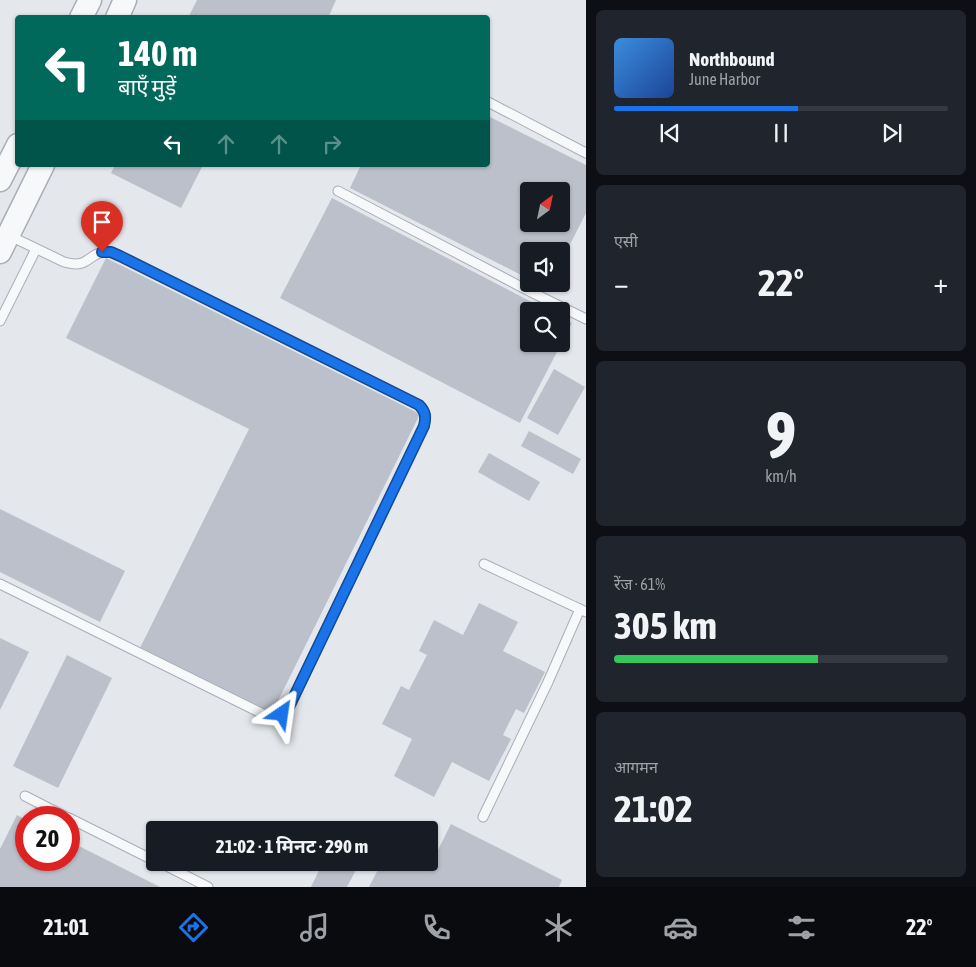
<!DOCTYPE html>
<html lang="hi">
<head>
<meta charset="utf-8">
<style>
  :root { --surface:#171b24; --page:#20242c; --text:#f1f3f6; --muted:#9ea1a6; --line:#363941; --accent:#1a73e8 }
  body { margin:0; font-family:"Asap Condensed","Noto Sans Devanagari",sans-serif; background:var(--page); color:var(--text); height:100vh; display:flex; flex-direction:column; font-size:19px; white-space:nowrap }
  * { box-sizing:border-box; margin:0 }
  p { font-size:16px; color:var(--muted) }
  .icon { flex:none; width:28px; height:28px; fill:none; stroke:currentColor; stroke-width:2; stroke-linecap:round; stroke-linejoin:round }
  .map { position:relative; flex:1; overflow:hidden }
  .drawer { display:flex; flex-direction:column; gap:10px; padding:10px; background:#0d0f14; width:390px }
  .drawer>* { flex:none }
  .top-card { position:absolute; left:15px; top:15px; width:475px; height:152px; border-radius:5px; box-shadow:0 1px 4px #0004; background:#00695c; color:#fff; overflow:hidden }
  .needle { width:32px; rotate:33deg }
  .fabs { position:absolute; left:520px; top:182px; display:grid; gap:10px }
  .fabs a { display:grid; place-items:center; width:50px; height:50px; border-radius:5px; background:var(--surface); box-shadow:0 1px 4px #0004; font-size:25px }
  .speed { position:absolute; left:15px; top:806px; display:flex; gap:10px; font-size:25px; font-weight:700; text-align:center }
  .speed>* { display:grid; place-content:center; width:65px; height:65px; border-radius:50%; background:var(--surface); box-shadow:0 1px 4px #0004; line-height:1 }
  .speed .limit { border:8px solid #d22; background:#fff; color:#111 }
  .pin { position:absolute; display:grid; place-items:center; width:42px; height:42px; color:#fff; margin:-51px -21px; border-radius:50% 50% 50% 0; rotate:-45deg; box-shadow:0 0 5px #0007 }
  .pin .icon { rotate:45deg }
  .me { position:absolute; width:55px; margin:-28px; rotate:32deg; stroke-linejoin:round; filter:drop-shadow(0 0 4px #0008) }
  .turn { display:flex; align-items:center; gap:18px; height:105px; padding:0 20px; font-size:22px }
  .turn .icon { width:65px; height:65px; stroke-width:2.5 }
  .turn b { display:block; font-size:35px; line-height:42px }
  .lanes { display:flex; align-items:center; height:48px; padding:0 20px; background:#0003; justify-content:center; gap:25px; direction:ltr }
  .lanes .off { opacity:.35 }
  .big { font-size:38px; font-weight:700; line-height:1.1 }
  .drawer .widget { flex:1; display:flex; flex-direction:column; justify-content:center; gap:8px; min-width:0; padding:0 18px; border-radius:8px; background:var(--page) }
  .drawer .dial { align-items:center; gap:0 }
  .dial b { font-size:65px; line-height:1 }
  .song { display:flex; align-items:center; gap:15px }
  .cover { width:60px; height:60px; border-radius:8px; background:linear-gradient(135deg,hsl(210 70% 55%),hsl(220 70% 35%)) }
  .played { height:5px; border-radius:2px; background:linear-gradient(90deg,var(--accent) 55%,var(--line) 55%) }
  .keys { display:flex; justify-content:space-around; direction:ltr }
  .heat { display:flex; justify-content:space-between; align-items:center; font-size:28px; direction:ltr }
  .charge { height:8px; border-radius:4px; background:linear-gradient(90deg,#34c759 61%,var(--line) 0) }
  .trip { position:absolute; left:146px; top:821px; width:292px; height:50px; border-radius:5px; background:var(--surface); box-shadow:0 1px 4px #0004; font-weight:700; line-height:50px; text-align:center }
  .dock { display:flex; height:80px; justify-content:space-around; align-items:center; background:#090b0e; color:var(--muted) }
  .dock .icon { width:35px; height:35px }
  .dock .on { color:var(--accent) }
  .dock b { font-size:22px; color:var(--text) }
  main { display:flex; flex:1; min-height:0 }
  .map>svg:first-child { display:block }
</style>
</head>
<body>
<main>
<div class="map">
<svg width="586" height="887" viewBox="0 0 586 887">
  <rect width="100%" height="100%" fill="#e4e7ec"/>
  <!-- building -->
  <g fill="#bbc0ca" fill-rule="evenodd">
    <path d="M197 0H336L328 18H188Z"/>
    <path d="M488 116 586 165V213L561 262V251H529V279L350 188 361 165H488ZM529 191H561V224H529Z"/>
    <path d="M115 165H203L181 208 111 173Z"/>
    <path d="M332 198 549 311H529V344H561V318L572 323 520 423 280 298Z"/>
    <path d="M106 258 420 414 271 715 139 650 249 429 66 338Z"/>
    <path d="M539 284H550L548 288Z"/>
    <path d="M554 369 585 387 558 435 527 418Z"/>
    <path d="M529 431 581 459 573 474 521 446Z"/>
    <path d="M489 453 540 482 529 501 478 472Z"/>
    <path d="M0 509 125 571 100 622 0 572Z"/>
    <path d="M479 603 518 622 503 651 545 672 524 713 516 709 503 735 511 739 489 781 452 762 434 797 394 776 412 739 382 724 401 686 409 690 427 655 419 651 434 620 463 635Z"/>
    <path d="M0 638 29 652 0 710Z"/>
    <path d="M67 655 112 678 58 788 13 766Z"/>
    <path d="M17 815 26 820V860H69V841L160 887H0V849Z"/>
    <path d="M451 824 562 880 559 887H369L382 862H430V853L435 856Z"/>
    <path d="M323 862H360L347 887H311Z"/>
  </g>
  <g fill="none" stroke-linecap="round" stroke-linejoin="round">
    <defs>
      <g id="service">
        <path d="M488 102 586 153"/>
        <path d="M338 191 531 292 586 319"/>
        <path d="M0 321 36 249"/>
        <path d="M484 564 586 612"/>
        <path d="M0 584 265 715C276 719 281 715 289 707L424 426C426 417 426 412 419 405L119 256C114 254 109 251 103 252 87 255 88 269 64 262L8 235"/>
        <path d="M25 796 68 818"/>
        <path d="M483 817 548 682 580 609"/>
        <path d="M69 818 155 861"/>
        <path d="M159 862 208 887"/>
      </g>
      <g id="tertiary">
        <path d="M81 18 90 0"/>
        <path d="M117 18 125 0"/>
        <path d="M0 180 18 145"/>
        <path d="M0 252 43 165"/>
      </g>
    </defs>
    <!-- service casing -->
    <use href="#service" stroke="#a9aeb7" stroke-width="11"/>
    <!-- tertiary casing -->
    <use href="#tertiary" stroke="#a9aeb7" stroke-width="25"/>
    <!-- service -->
    <use href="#service" stroke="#f7f8fa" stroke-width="9"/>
    <!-- tertiary -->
    <use href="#tertiary" stroke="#f7f8fa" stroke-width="22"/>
  </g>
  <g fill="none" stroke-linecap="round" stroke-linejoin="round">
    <defs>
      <path id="route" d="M102 252H111L120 256 419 405C426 412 426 417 424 426L289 707 282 714"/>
    </defs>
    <!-- route casing -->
    <use href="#route" stroke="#114b97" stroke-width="12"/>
    <!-- route -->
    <use href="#route" stroke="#1a73e8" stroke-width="9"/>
  </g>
</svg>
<div class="fabs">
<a><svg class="needle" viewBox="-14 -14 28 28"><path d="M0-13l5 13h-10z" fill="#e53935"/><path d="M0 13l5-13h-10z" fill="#9ea1a6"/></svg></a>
<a><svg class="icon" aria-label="sound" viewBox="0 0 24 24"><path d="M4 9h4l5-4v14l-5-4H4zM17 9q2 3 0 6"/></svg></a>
<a><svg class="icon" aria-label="search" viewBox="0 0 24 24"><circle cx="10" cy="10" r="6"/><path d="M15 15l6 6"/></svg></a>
</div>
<div class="speed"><div class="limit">20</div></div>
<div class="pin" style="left:102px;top:252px;background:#d93025"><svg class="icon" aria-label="arrive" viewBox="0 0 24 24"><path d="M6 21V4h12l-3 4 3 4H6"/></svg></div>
<svg class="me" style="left:282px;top:714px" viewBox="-20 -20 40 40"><path d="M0-17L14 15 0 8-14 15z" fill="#1a73e8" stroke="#fff" stroke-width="4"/></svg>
<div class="trip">21:02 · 1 मिनट · 290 m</div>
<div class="top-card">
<div class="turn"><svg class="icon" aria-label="left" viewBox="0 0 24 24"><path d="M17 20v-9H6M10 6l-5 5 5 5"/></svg><div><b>140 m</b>बाएँ मुड़ें</div></div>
<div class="lanes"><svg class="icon" aria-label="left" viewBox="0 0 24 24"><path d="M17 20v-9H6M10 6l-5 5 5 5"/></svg><svg class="icon off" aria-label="ahead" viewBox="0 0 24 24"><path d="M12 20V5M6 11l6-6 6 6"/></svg><svg class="icon off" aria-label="ahead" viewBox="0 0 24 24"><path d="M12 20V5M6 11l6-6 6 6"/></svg><svg class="icon off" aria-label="right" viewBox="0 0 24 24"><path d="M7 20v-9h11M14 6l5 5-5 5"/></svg></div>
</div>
</div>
<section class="drawer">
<div class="widget">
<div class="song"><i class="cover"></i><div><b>Northbound</b><p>June Harbor</p></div></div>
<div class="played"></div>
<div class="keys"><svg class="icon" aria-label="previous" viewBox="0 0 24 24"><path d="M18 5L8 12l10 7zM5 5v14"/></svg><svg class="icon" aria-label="pause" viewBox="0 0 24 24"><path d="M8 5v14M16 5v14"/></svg><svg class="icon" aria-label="next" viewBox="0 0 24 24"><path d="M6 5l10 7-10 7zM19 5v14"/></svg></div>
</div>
<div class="widget"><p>एसी</p>
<div class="heat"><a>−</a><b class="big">22°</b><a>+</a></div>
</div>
<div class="widget dial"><b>9</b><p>km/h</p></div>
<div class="widget"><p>रेंज · 61%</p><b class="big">305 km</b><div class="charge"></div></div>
<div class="widget"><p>आगमन</p><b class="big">21:02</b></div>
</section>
</main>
<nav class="dock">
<b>21:01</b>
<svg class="icon on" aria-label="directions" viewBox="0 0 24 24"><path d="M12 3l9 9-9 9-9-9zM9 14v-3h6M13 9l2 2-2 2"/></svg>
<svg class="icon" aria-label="music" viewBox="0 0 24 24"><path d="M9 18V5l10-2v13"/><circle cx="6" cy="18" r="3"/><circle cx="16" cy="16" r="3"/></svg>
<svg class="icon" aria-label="phone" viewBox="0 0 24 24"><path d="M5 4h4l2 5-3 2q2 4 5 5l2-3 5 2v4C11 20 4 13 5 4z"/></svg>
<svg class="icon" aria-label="climate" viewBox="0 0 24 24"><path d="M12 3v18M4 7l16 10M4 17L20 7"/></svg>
<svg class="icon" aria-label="car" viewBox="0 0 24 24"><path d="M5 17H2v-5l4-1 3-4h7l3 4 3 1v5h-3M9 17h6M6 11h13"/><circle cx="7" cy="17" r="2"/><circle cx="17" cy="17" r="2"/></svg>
<svg class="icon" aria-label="filters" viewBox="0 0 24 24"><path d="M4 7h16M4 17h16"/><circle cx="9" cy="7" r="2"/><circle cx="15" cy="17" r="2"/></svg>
<b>22°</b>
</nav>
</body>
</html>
